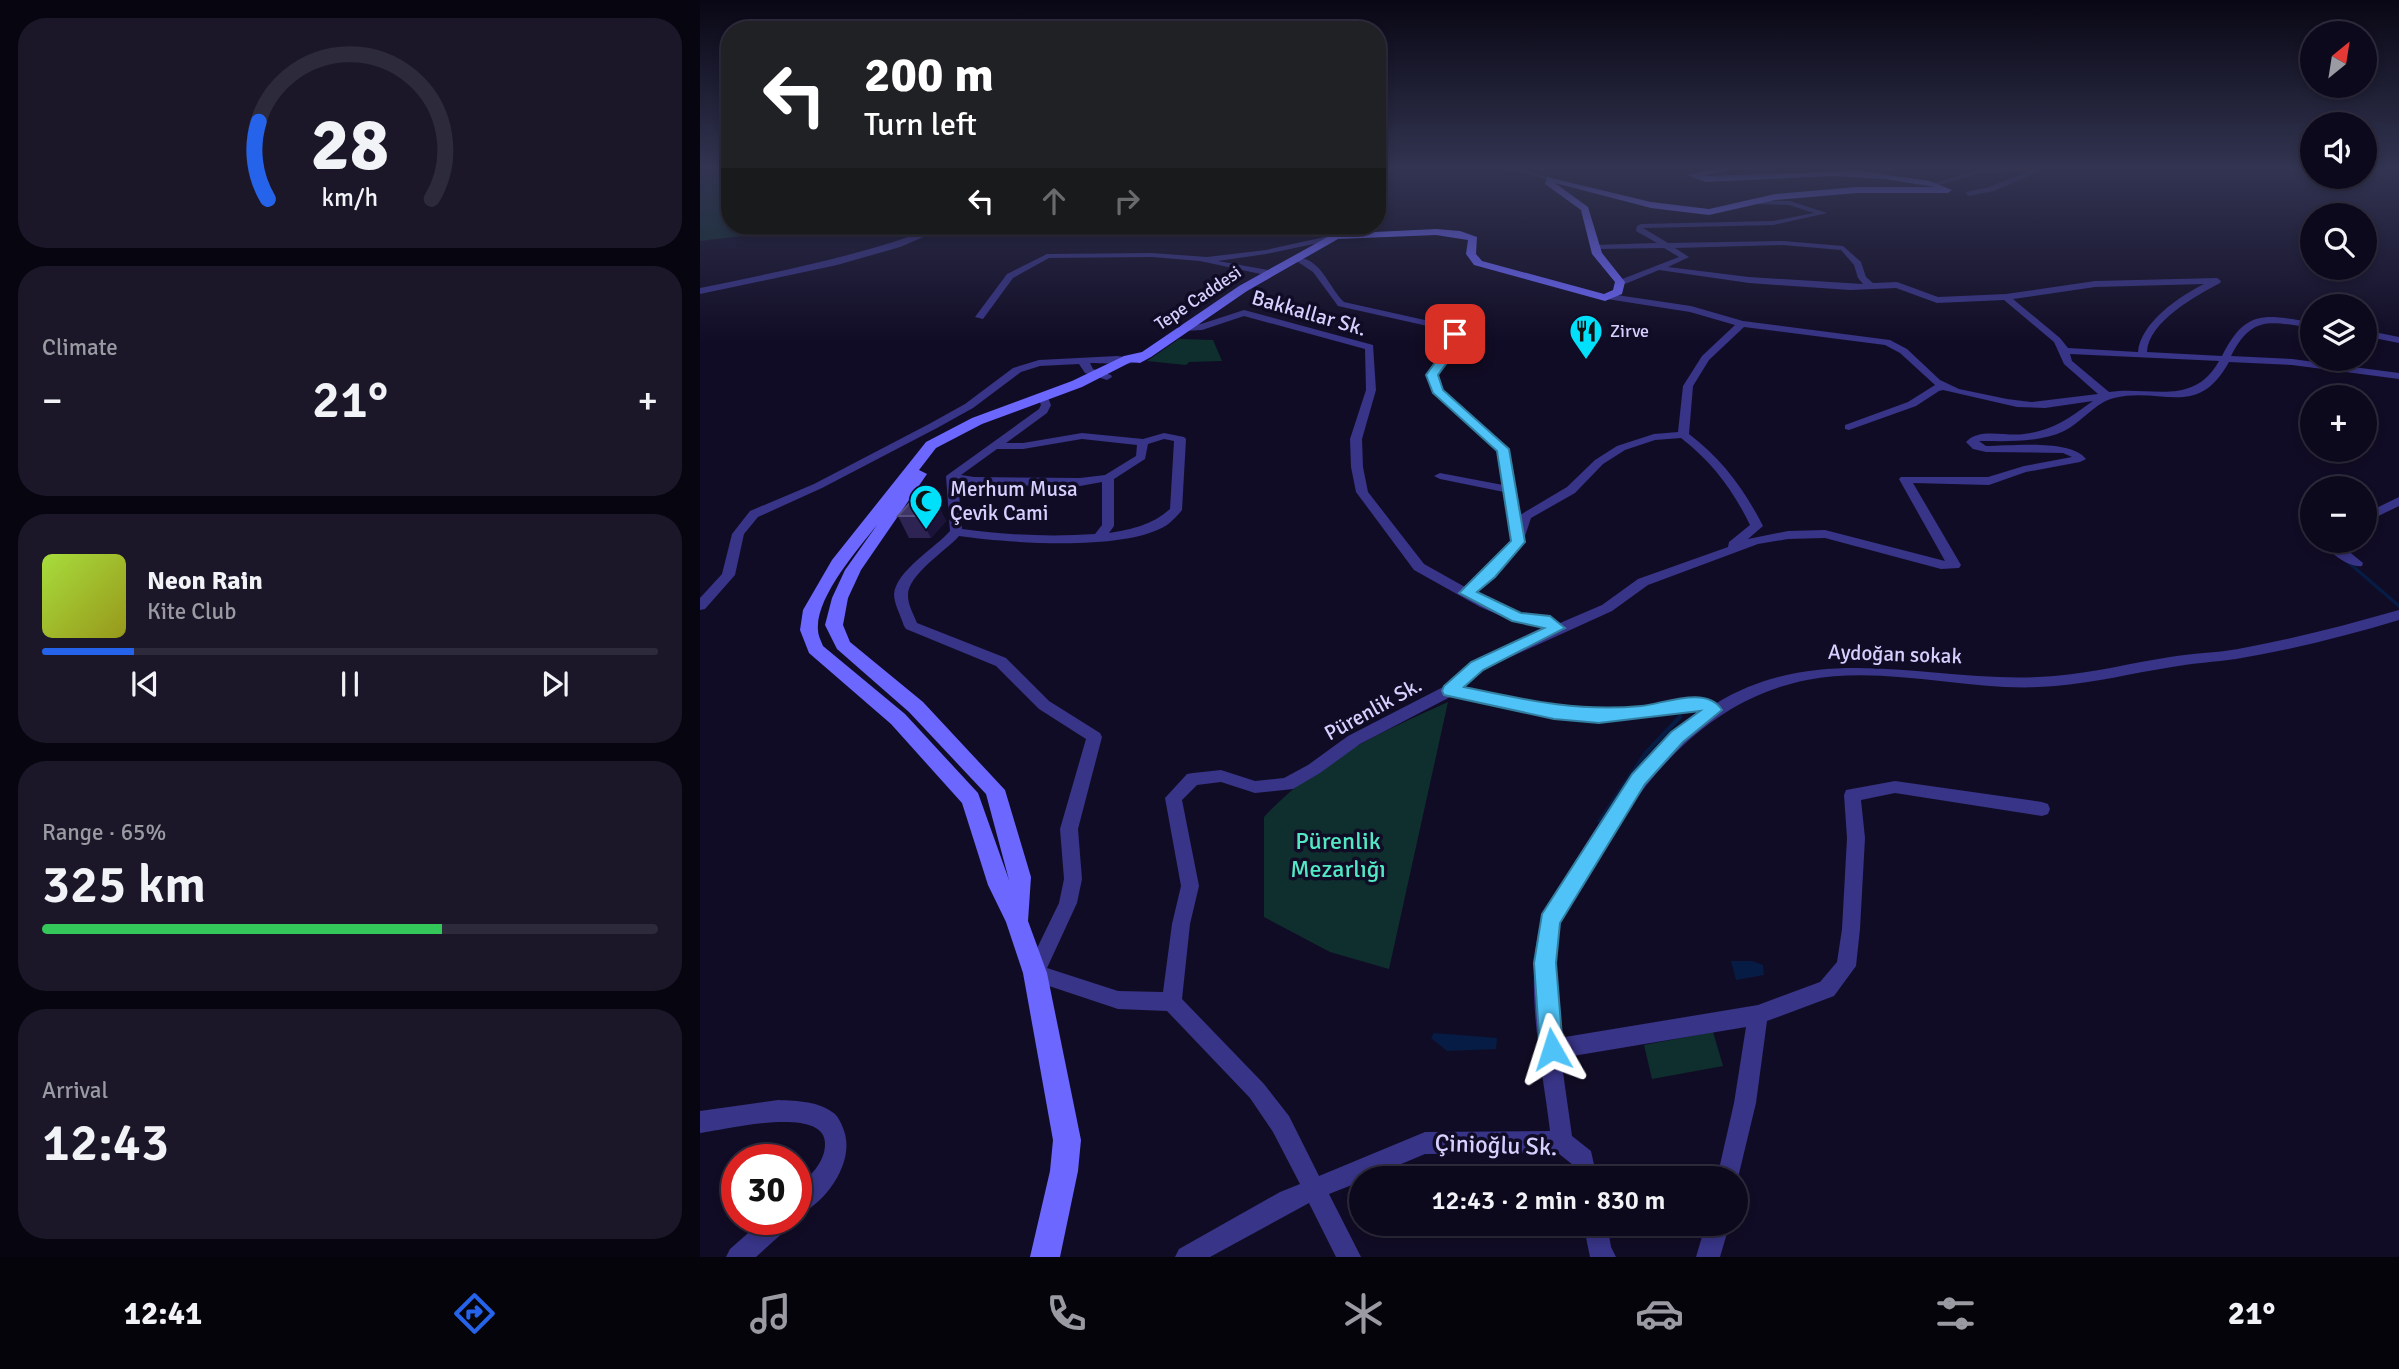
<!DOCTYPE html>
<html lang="en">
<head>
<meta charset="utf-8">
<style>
  :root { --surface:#0d091c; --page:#1b1729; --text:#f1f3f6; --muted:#9a9aa3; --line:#2d2a3b; --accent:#2563eb }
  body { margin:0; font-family:Signika,sans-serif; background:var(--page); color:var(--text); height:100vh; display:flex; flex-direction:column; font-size:26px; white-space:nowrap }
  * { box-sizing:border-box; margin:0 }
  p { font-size:23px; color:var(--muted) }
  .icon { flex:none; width:38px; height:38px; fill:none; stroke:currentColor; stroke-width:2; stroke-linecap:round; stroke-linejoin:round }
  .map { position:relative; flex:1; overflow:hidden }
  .details { display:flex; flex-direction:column; gap:18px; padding:18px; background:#07050f; width:700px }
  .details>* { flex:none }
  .banner { position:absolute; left:21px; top:21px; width:665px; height:214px; border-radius:28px; box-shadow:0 4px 10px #0003,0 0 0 2px var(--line); background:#202124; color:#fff; overflow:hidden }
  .needle { width:46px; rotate:30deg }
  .controls { position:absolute; left:1600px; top:21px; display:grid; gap:14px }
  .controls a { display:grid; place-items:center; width:77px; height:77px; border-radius:50%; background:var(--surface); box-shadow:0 4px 10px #0003,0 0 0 2px var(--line); font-size:35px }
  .speed { position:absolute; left:21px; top:1144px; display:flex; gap:14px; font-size:35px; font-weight:700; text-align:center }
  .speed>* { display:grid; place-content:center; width:91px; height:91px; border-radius:50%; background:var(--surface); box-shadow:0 4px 10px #0003,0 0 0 2px var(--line); line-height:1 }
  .speed .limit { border:10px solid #d22; background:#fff; color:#111 }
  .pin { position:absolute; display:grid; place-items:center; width:60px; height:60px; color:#fff; margin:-30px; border-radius:14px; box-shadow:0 4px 10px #0006 }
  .me { position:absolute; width:77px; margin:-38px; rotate:354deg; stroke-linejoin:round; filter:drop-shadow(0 0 5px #0008) }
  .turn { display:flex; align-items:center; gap:24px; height:147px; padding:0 28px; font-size:32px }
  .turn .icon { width:91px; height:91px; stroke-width:2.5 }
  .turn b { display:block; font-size:49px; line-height:60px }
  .lanes { display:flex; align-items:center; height:66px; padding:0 28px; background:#0003; justify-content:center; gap:35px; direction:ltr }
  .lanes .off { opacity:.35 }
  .big { font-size:52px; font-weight:600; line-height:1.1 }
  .details .card { flex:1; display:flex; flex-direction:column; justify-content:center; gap:10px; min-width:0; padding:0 24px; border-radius:28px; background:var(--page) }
  .details .dial { align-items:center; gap:0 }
  .dial svg { height:182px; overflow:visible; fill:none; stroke:var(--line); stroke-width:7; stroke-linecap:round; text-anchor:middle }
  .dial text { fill:var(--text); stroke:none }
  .song { display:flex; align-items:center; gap:21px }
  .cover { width:84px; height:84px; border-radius:10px; background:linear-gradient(135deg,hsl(80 70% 55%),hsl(60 70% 35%)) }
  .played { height:7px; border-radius:4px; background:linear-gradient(90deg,var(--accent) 15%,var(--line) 15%) }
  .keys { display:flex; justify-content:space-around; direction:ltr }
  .heat { display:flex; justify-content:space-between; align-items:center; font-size:38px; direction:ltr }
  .charge { height:10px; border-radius:5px; background:linear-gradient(90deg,#34c759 65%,var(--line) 0) }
  .trip { position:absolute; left:649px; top:1166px; width:399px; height:70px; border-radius:35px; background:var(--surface); box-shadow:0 4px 10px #0003,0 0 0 2px var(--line); font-weight:600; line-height:70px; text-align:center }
  .menu { display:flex; height:112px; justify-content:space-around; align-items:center; background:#05040b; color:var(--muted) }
  .menu .icon { width:49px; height:49px }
  .menu .selected { color:var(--accent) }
  .menu b { font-size:32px; color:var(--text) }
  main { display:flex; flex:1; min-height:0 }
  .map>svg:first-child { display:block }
</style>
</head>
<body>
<main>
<section class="details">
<div class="card dial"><svg viewBox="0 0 100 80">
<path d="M14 69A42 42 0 1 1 86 69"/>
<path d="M14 69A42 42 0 0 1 10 35" stroke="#2563eb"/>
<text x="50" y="56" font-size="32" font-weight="700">28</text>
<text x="50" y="72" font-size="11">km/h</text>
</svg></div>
<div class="card"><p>Climate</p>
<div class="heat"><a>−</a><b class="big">21°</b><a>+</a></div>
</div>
<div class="card">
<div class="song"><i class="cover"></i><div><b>Neon Rain</b><p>Kite Club</p></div></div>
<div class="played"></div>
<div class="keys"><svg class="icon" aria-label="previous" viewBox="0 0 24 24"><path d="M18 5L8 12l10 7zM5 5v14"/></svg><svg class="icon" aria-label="pause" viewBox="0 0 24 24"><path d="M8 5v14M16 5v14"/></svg><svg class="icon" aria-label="next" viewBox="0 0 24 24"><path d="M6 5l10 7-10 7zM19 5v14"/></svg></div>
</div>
<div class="card"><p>Range · 65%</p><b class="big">325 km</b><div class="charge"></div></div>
<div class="card"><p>Arrival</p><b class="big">12:43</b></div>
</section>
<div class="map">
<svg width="1699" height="1257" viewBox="0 0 1699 1257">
  <rect width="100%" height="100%" fill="#110c25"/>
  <!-- green -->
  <g fill="#0f2f2e">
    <path d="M0 167H30V226H90L60 234 0 241Z"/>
    <path d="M479 339 513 340 522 361 489 362 486 365 447 361Z"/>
    <path d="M748 702 689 969 630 952 564 917V817C616 761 679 733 748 702Z"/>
    <path d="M1013 1032 1023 1066 952 1079 944 1045Z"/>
  </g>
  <!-- water -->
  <g fill="#061c44">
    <path d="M1031 961H1052L1063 965 1064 975 1036 980Z"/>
    <path d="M734 1033 797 1038 796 1049 747 1051 731 1038Z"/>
  </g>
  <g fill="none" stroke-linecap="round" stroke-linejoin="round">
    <!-- stream-far1 -->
    <path stroke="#061c44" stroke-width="3.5" d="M1648 562 1699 606"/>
    <!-- stream -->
    <path stroke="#061c44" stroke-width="4.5" d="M900 821 946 753 980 717"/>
    <!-- street -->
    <g fill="#383487" fill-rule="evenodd">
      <path d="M804 167H815L853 179 850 181Z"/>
      <path d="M1339 167 1341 169 1338 172 1294 191 1268 196 1265 192 1289 187 1329 171 1285 172 1239 185 1235 183 1285 168Z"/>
      <path d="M1052 200 1090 201 1127 213 1073 225 943 228 968 243 1083 241 1143 246 1161 262 1166 277 1173 283 1197 282 1238 297 1306 294 1395 281 1517 278 1521 281 1520 283C1497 295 1448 322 1447 352L1522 356C1546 308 1565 315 1612 322V328C1571 322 1552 314 1531 356L1592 359 1699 373V379L1592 365 1529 362C1497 420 1462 386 1414 398 1396 402 1381 423 1364 431 1339 443 1307 441 1279 441L1286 446C1311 446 1371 439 1386 459L1380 462 1326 472 1289 485 1213 483 1261 565 1259 568 1241 569 1125 538 1088 539 1058 544 948 585 912 611 782 670 762 687 854 707 899 710 964 704 998 697 1015 704C1124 637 1237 686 1354 676 1393 673 1431 663 1470 657 1492 653 1516 653 1538 649 1593 639 1646 625 1699 610V620C1646 636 1591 650 1536 659 1515 662 1493 663 1472 667 1433 673 1394 683 1355 686 1272 694 1189 664 1107 680 1005 700 943 780 893 864 882 882 866 900 860 920 849 957 854 1000 859 1038L1058 1005 1120 982 1137 962 1142 929 1147 838 1144 795 1146 790 1195 781 1342 802 1348 804 1350 809 1348 814 1342 816 1195 793 1161 800 1165 838 1160 929 1156 966 1134 996 1067 1021 1056 1103 1036 1186V1178H1017L1034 1103 1046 1027 861 1058 872 1136 891 1151 897 1178H875L873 1165 858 1153 725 1154 668 1178H662V1181L629 1194 661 1257H636L609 1203 510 1257H475L479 1249 580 1192 600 1184 573 1132 550 1098 467 1011 418 1009 328 979 325 973 359 903 364 879 360 829 386 739 339 709 296 666 206 629 204 626C201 616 194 604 194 594 196 571 235 548 250 531L246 476 339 409 341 405 338 397 343 394 347 395 351 405 347 413 306 443H323L382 433 443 439 464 433 484 437 486 439 482 510C478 515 472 521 467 525 425 552 308 543 259 536 246 551 207 575 208 596 208 605 214 615 217 623L306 658 349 701 400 733 402 737 378 829 382 879 377 903 347 968 418 991 463 992 472 924 481 886 465 798 487 774 493 773 521 770 555 781 584 778 608 765 648 736 745 686 772 662 848 629 841 624 813 621 780 607 714 570 656 492 651 467 650 439 666 390 665 349 544 316 502 330 483 331V327L501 324 544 310 673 345 676 390 662 439 663 467 668 492 724 564 765 587 784 571 812 541 804 492 740 479 734 476 740 473 803 485 798 450 733 393 727 375 748 346 750 335 741 329 638 306 613 272 598 262V258C621 258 629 288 644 302L747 325 758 332V346L737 375 742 390 809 449 820 515 867 487 895 460 917 446 954 434 978 432 983 386 1002 356 1035 325 990 312 907 299V295L910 294 991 306 1043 321 1190 340 1207 349 1240 380 1259 389 1307 399 1331 402 1398 394 1364 364 1354 342 1304 300 1237 303 1196 288 1150 290 1049 283 959 270 920 286 917 285V281L979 257 964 248 895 249 891 247 895 245 957 243 936 231 937 226 941 224 1073 221 1114 213 1089 205 1055 204H1052ZM1083 245 1141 250 1154 265 1158 278 1163 284 1049 277 968 267 989 257 975 248ZM1504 284C1481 295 1440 323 1438 352L1368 348 1360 338 1313 299 1395 287ZM1044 327 1185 345 1200 353 1235 385 1208 402 1145 425V429L1149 430 1216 406 1239 391 1243 390 1317 407 1345 408 1393 401C1369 418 1355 430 1324 434 1307 437 1279 427 1266 442L1273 449 1286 452 1363 453 1372 457 1324 466 1288 477H1201L1199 479 1245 561 1125 530 1088 531 1048 539 1063 526C1044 489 1022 459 989 434L993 386 1009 360ZM1370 354 1519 361C1493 407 1452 386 1409 392L1372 361ZM981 438C1012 462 1033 490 1050 525L1029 542 1028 547 938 579 902 605 860 623 844 615 820 614 775 593 794 577 822 545 831 518 875 493 903 464 925 450 955 440ZM382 439 437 445 436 456 405 475 380 478 274 477 261 475 297 449H323ZM464 439 474 441 470 509C452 525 433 529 409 533L414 526V479L445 459 448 444ZM258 481 274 485 380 486 402 482V525L395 534C350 537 306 535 262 529ZM752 696C785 703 818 712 852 718 899 726 950 719 996 708L1003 711C947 746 910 806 876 860 860 887 842 909 837 940 827 1000 843 1071 850 1131L725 1132 619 1176 589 1116 564 1084 482 999 490 924 499 886 482 800 497 785 521 782 555 793 593 789 620 773 660 744Z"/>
      <path d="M239 226H249L200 247 137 265 0 294V288C81 271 161 256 239 226Z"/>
      <path d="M629 236 633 238 632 240 566 254 518 261 573 271 574 273 570 276 500 261 452 257 349 258 313 278 283 319 275 317 307 274 347 254 452 253 507 257 566 250Z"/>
      <path d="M1664 330 1699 337V343L1664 336Z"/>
      <path d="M417 356 434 358 439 361C431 366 402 363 390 363L393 369 411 375 412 377 407 380 385 373 379 364 340 366 321 372 273 408 237 428 122 488 58 517 44 534 35 575 5 609 0 610V598L22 574 32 534 50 511 114 484 229 424 265 404 313 368 339 360Z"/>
      <path d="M1699 497V506L1664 523V514Z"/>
      <path d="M1624 541H1636L1663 563 1662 566C1649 568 1627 552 1624 541Z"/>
      <path d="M78 1100C98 1101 119 1101 135 1114 139 1118 141 1123 143 1128 157 1160 126 1204 96 1216V1189C109 1177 125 1163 125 1144 126 1104 24 1130 0 1133V1111Z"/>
      <path d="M63 1220H92L88 1228 56 1257H26L30 1249Z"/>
      <path d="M883 1223H907L911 1247 916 1257H890Z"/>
      <path d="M1006 1223H1030L1020 1257H996Z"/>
    </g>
    <!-- secondary -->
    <path fill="#6c67ff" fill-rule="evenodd" d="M1024 167H1045L1003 176 1160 171 1230 181 1252 190 1248 193H1157L1075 200 1009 215 951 208 855 183 888 207 902 253 925 282 922 294 905 301 774 265 766 254 768 240 736 235 638 239 547 291 451 357 440 363 431 362 382 387 282 424 236 448 219 470 227 474 161 570 148 598 143 625 150 642 223 702 305 790 331 877 328 921 347 973 381 1140 378 1171 360 1257H330L350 1171 353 1140 323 973 306 922 288 885 262 803 191 724 109 653 100 630 103 610 132 560 226 442 272 418 372 381 424 356 442 352 539 286 633 234 736 229 760 231 777 237 776 254 782 261 904 294 913 290 915 282 892 254 881 210 845 184 847 177 951 202 1009 209 1075 194 1157 187H1235L1185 179 1134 176 1006 182 987 175ZM177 525 145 570 132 598 125 625 137 649 209 712 286 794 309 880 278 793 205 714 123 646C121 641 118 635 118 630 115 598 158 549 177 525Z"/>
  </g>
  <!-- wall -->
  <path fill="#2e2454" d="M233 496 246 521 231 538H209L198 516Z"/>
  <!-- shaded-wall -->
  <path fill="#1b1339" d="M233 496 246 521 231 538 219 516Z"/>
  <!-- building -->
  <path fill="#403666" stroke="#574e7e" stroke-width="2" d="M217 495 233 496 230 499H235L219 516H198Z"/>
  <!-- sky -->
  <linearGradient id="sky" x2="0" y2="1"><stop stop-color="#090714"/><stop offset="0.49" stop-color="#323451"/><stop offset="1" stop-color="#323451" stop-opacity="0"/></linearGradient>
  <rect width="1699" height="343" fill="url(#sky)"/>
  <!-- route -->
  <path fill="#4fc3f7" stroke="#337fa1" stroke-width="2" d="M752 332 761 334 759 346 738 375 743 390 809 449 825 542 795 577 777 592 821 613 850 616 865 628 783 670 764 687C826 700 877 712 941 706 963 704 1007 685 1022 710L983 742 945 784 860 923 856 963 863 1049 860 1057 852 1060 843 1057 840 1049 834 963 842 914 932 774 971 732 1000 711 899 723 854 719 744 695 742 691 744 686 771 662 844 628 812 621 759 593 811 541 797 451 733 393 726 375 748 345Z"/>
  <!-- icons -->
  <defs>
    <symbol id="restaurant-pin" viewBox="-11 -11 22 30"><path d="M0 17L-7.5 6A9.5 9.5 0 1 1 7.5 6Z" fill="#00e0fb" stroke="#110c25"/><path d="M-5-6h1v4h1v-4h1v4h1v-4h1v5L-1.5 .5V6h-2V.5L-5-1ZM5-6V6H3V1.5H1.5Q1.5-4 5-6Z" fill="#111"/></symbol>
    <symbol id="mosque-pin" viewBox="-11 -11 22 30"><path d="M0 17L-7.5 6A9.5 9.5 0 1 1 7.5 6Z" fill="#00e0fb" stroke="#110c25"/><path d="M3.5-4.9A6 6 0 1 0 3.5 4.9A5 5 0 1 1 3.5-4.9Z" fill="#111"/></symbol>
  </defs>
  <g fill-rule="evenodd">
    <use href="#restaurant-pin" x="867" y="312" width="38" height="52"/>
    <use href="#mosque-pin" x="207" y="482" width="38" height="52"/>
  </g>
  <g text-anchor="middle" stroke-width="7" stroke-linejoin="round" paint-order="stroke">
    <!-- far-street labels -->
    <g font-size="18" fill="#d6d0ff" stroke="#110c25">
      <text transform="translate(498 298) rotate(-34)" y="6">Tepe Caddesi</text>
    </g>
    <!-- far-poi labels -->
    <g font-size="18" fill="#d6d0ff" stroke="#110c25" text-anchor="start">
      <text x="910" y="337">Zirve</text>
    </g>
    <!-- street labels -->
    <g font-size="21" fill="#d6d0ff" stroke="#110c25">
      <text transform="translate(609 313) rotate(16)" y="7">Bakkallar Sk.</text>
      <text transform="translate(1195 654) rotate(2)" y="7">Aydoğan sokak</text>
      <text transform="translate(673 709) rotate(-29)" y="7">Pürenlik Sk.</text>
    </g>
    <!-- poi labels -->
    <g font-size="21" fill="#d6d0ff" stroke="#110c25" text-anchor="start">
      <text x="250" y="496">Merhum Musa<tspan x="250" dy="24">Çevik Cami</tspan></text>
    </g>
    <!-- near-park labels -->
    <g font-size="24" fill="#53e8c4" stroke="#110c25">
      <text x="638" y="849">Pürenlik<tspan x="638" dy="28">Mezarlığı</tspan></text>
    </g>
    <!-- near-street labels -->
    <g font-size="24" fill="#d6d0ff" stroke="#110c25">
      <text transform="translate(796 1145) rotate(2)" y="8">Çinioğlu Sk.</text>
    </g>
  </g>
</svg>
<div class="controls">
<a><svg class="needle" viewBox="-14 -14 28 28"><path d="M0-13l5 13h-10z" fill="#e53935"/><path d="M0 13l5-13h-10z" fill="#9a9aa3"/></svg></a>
<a><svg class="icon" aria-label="sound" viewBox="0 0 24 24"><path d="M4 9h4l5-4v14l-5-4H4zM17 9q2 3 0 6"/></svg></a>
<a><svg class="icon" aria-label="search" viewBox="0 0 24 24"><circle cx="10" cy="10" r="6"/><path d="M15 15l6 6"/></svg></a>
<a><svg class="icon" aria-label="layers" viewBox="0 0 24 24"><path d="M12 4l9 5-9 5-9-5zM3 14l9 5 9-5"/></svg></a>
<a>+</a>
<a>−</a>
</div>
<div class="speed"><div class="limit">30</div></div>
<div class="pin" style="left:755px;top:334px;background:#d93025"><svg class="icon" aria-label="arrive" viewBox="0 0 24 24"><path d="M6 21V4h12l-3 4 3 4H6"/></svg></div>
<svg class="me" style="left:852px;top:1049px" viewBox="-20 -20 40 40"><path d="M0-17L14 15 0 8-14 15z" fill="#4fc3f7" stroke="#fff" stroke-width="4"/></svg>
<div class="trip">12:43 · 2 min · 830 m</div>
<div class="banner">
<div class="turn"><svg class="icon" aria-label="left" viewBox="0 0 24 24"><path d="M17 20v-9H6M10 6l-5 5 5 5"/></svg><div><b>200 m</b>Turn left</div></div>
<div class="lanes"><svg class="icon" aria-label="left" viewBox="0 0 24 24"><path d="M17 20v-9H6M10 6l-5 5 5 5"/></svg><svg class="icon off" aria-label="ahead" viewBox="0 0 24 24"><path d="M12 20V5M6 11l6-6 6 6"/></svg><svg class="icon off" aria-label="right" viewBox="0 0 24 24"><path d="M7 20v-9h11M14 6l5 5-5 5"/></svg></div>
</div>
</div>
</main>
<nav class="menu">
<b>12:41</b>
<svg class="icon selected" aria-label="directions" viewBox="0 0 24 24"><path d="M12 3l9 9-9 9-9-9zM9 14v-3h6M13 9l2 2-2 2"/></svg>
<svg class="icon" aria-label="music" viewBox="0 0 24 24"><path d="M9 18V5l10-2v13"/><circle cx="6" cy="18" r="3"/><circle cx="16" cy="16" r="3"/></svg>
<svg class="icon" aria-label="phone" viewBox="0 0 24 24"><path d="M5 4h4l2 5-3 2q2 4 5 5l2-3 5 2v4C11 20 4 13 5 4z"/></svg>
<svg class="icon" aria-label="climate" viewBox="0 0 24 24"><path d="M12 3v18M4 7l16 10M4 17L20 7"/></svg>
<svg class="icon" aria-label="car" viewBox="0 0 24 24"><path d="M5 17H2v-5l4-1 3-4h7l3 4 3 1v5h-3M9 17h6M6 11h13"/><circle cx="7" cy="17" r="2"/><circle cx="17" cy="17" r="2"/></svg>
<svg class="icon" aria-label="filters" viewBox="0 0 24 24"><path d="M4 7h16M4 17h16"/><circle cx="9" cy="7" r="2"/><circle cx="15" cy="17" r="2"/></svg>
<b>21°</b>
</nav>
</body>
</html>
